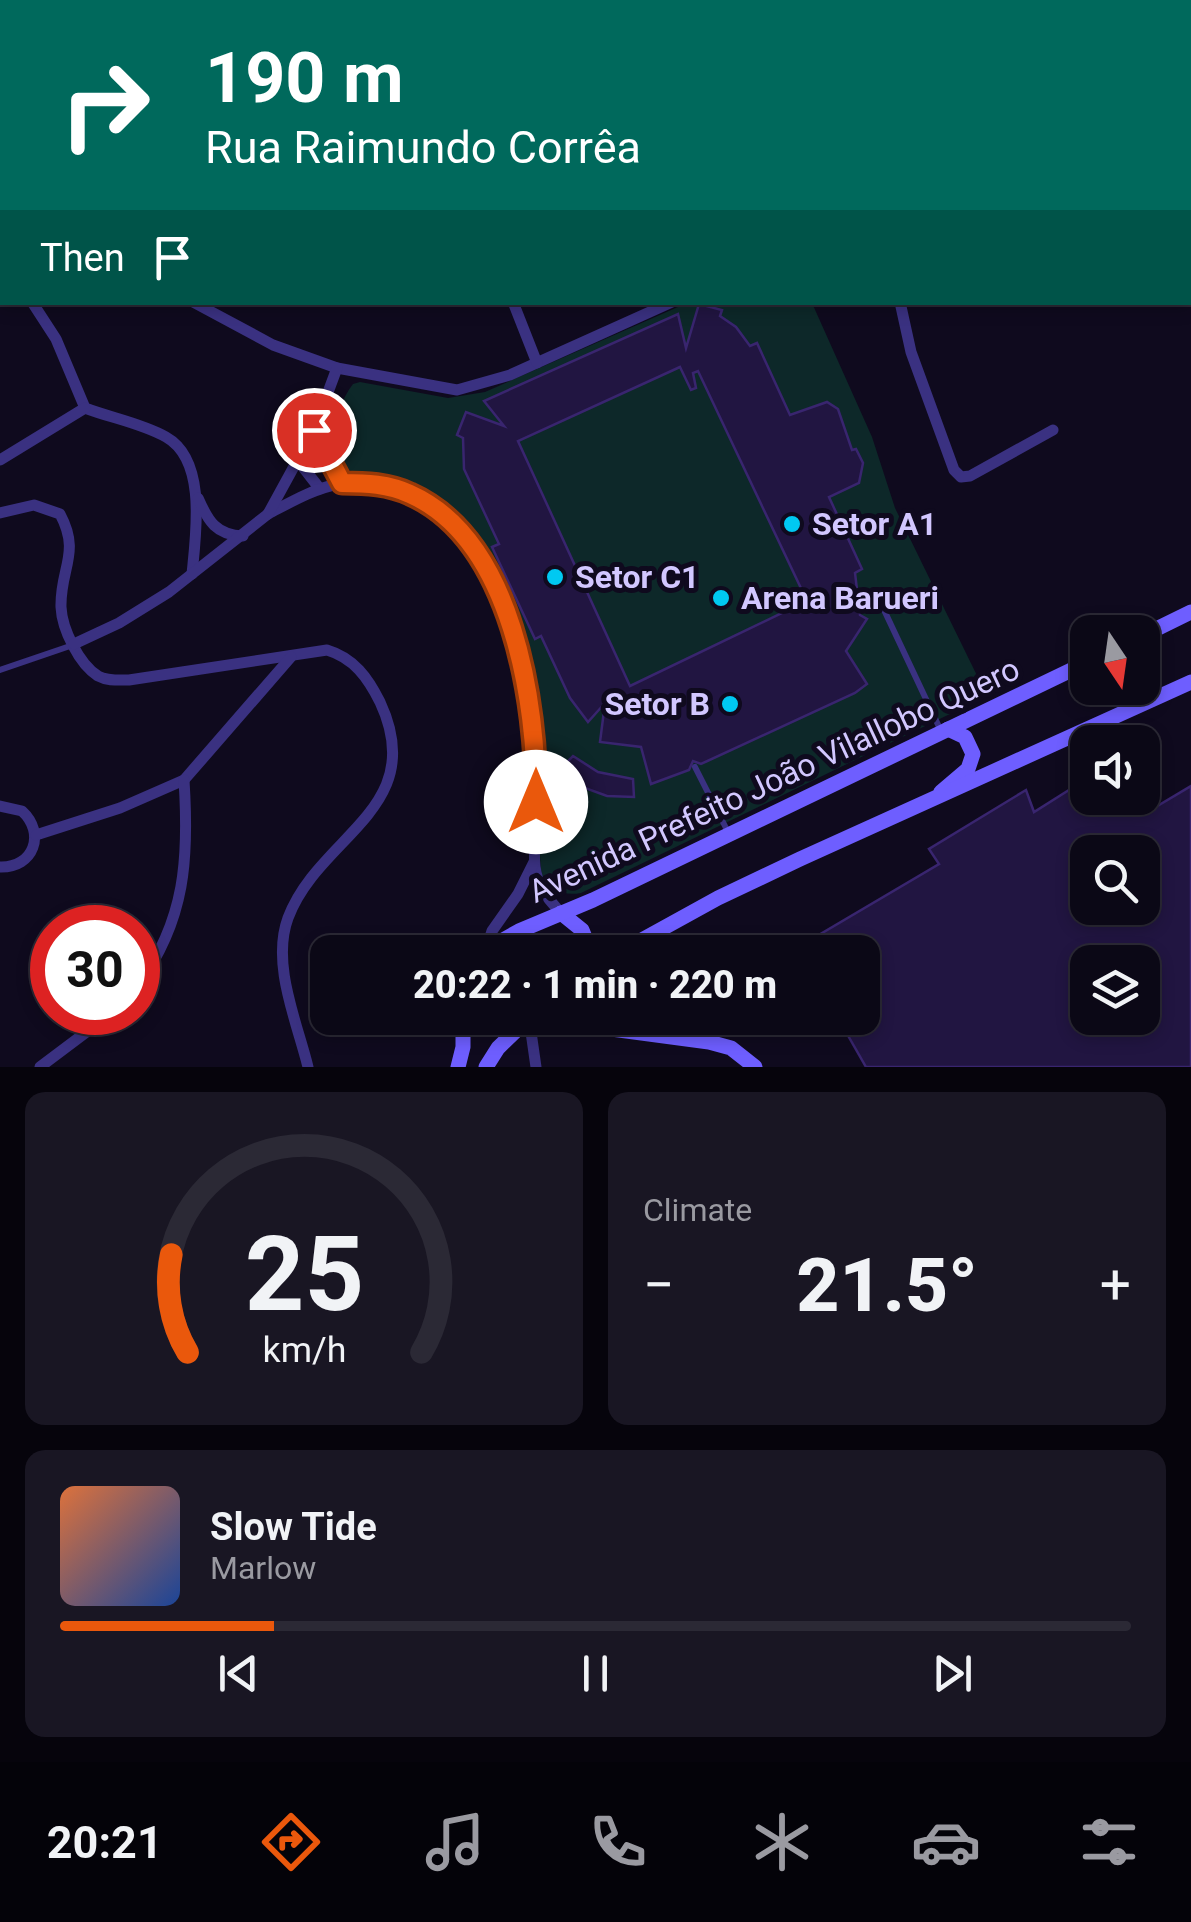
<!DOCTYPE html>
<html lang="en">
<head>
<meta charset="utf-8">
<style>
  :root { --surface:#0b0816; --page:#191623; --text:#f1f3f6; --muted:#9a9aa1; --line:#2b2935; --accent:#ea580c }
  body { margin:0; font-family:Roboto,sans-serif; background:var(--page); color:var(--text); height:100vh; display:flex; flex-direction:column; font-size:38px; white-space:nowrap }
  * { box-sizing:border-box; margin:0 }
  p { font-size:32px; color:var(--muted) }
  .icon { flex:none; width:55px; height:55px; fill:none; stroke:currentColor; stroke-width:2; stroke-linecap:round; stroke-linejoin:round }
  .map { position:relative; height:1067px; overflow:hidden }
  .sheet { display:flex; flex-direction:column; gap:25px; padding:25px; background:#06040c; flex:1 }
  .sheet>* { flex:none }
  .hud { position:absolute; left:0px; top:0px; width:1192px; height:305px; box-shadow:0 5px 15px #0003,0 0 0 2px var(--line); background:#00695c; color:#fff; overflow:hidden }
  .needle { width:65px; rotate:167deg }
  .controls { position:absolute; left:1070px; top:615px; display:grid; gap:20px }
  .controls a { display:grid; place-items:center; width:90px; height:90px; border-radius:20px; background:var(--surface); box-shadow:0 5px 15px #0003,0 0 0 2px var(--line); font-size:50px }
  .speed { position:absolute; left:30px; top:905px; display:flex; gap:20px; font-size:50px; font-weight:700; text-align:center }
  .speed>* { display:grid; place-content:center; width:130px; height:130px; border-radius:50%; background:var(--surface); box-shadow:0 5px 15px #0003,0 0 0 2px var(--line); line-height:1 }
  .speed .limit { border:15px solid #d22; background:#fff; color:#111 }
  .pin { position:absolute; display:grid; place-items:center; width:85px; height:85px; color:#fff; margin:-42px; border:5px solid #fff; border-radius:50%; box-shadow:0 2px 10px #0007 }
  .me { position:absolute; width:110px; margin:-55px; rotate:0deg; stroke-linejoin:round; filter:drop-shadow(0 0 8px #0008) }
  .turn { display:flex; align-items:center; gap:35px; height:210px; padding:0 40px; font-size:45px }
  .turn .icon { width:130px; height:130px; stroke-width:2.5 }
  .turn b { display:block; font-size:70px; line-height:85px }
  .then { display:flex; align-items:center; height:95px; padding:0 40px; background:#0003; gap:20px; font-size:38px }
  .big { font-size:75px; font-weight:800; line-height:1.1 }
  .sheet .widget { flex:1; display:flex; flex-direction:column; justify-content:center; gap:15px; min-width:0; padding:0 35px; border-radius:20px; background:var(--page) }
  .sheet .dial { align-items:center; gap:0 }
  .dial svg { height:260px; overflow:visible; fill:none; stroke:var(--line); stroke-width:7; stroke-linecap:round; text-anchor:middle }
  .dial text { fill:var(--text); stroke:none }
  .song { display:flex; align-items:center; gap:30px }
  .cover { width:120px; height:120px; border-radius:15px; background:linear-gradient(135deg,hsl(20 70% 55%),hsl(220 70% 35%)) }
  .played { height:10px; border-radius:5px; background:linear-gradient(90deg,var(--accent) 20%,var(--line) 20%) }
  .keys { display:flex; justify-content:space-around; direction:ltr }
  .heat { display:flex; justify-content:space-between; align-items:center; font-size:55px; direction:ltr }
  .sheet .tiles { flex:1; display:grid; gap:25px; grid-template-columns:1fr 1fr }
  .widget:last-child { grid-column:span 2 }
  .trip { position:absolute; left:310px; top:935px; width:570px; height:100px; border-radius:20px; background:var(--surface); box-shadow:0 5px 15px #0003,0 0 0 2px var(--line); font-weight:800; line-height:100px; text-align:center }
  .menu { display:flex; height:160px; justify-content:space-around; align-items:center; background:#040309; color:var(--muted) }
  .menu .icon { width:70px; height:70px }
  .menu .active { color:var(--accent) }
  .menu b { font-size:45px; color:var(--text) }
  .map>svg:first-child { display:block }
</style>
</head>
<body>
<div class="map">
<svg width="1191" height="1067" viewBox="0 0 1191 1067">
  <rect width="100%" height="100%" fill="#0f0a1e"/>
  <!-- green -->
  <path fill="#0d2829" d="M687 303H812L872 437 895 508 987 696 581 893C564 896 552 891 542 877 537 845 543 810 542 777 538 698 515 596 470 529 448 497 413 477 375 473 364 471 354 475 345 468 322 450 338 403 353 384L360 382 448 398 485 392Z"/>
  <!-- building -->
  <g fill="#211541" stroke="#39256f" stroke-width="2.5" fill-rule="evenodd">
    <path d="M699 304 722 310 720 316 736 327 750 346 757 343 790 415 827 402 838 409 852 450 856 449 863 463 859 483 829 497 862 569 855 573 860 615 867 619 846 651 867 684 855 693 701 764 693 761 689 770 651 784 641 747 600 742 605 703 588 722 570 698 541 636 535 639 492 547 499 544 464 469 463 438 457 435 466 412 504 426 484 401 678 314 686 348ZM680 367 691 390 696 388 693 373 698 371 807 601 630 686 518 441Z"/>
    <path d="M573 756 598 772 633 779 634 797 607 796 582 787 559 770Z"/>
    <path d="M1142 774 1159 805 1191 786V1067H866L838 1018H862V952H790L939 864 929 849 1026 790 1034 812 1088 778V798H1142ZM1088 852H1142V908H1088ZM1088 962H1142V1018H1088Z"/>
  </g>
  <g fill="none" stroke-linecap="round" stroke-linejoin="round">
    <!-- service -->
    <g stroke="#3a3181" stroke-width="6">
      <path d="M877 595 941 731"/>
      <path d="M0 670 73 645"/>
      <path d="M695 767 729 834"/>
    </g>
    <!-- minor -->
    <g stroke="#3a3181" stroke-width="11">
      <path d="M627 0 628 2"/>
      <path d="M260 2 261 0"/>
      <path d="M1062 2 1064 0"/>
      <path d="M0 57 2 56"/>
      <path d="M1190 119H1191"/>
      <path d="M32 302 56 339 85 408C111 418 141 423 166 437 207 460 196 533 192 574"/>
      <path d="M193 302 273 345 337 368 457 390 510 375 672 302"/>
      <path d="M513 302 537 363"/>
      <path d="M900 302 911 352 954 470 961 477 970 476 1053 430"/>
      <path d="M314 430 342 483"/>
      <path d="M0 460 85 408"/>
      <path d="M299 462 320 489"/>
      <path d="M198 498C208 521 216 535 243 536"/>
      <path d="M0 513 34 505 60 514C81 553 60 568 61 607 62 629 79 664 98 676 107 681 118 680 129 680L327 650C354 658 368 678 380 702 430 809 319 835 288 918 271 964 297 1022 308 1067"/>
      <path d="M268 514C291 502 313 489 338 484 459 461 521 622 533 715 537 751 537 786 536 822 536 842 531 863 539 882 543 894 553 904 561 913"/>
      <path d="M74 644 119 623 169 592 268 514 314 430 337 368"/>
      <path d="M0 806 22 811C46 833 34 868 0 867"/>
      <path d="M36 835 120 808 184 780 291 657"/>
      <path d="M486 950 492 931 518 894 534 862"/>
      <path d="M138 985C186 920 189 857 184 780"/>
      <path d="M529 1018 536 1067"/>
      <path d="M40 1067 113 1012"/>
    </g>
    <!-- secondary -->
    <g stroke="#6e5eff" stroke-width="15">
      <path d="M1142 636 1191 612"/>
      <path d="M941 792 968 769 973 754 965 737 948 729"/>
      <path d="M561 913 582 930 591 952"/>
      <path d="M482 952 519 931 593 900 1088 662"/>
      <path d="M620 952 718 898 800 859 1191 682"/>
      <path d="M529 1018 709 1042 731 1048 755 1067"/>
      <path d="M458 1067 463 1047V1018"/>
      <path d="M486 1067 498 1048 529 1018"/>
    </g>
  </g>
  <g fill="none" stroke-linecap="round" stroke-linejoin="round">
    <defs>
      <path id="route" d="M314 430 342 483C366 483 389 484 410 494 513 540 537 704 536 802"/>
    </defs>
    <!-- route casing -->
    <use href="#route" stroke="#983908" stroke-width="25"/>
    <!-- route -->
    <use href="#route" stroke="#ea580c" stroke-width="18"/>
  </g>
  <!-- markers -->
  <g fill="#00c9f2" stroke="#0f0a1e" stroke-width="4">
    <circle cx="792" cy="524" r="10"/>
    <circle cx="555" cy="577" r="10"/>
    <circle cx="721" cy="598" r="10"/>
    <circle cx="730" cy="704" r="10"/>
  </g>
  <g text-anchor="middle" stroke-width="10" stroke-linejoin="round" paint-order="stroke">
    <!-- poi labels -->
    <g font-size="32" font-weight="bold" fill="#d2c7ff" stroke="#0f0a1e" text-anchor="start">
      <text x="812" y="535">Setor A1</text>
      <text x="575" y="588">Setor C1</text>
      <text x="741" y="609">Arena Barueri</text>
      <text x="710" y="715" text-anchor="end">Setor B</text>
    </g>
    <!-- street labels -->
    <g font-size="32" fill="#d2c7ff" stroke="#0f0a1e">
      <text transform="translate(774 780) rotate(-25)" y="11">Avenida Prefeito João Vilallobo Quero</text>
    </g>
  </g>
</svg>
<div class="controls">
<a><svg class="needle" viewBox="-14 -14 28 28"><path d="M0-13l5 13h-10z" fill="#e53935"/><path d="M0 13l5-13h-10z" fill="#9a9aa1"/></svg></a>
<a><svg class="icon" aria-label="sound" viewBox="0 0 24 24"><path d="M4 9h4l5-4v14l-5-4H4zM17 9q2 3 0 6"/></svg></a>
<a><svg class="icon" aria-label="search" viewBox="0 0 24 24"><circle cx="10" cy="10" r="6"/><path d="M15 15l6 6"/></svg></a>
<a><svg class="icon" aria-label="layers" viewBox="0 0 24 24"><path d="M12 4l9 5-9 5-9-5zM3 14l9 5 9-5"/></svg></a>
</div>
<div class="speed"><div class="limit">30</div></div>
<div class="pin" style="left:314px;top:430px;background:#d93025"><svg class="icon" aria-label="arrive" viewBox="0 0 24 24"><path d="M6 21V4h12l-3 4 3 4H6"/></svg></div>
<svg class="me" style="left:536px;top:802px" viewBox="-20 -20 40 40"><circle r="19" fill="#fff"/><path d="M0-13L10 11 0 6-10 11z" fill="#ea580c"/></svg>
<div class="trip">20:22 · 1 min · 220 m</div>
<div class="hud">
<div class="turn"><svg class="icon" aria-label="right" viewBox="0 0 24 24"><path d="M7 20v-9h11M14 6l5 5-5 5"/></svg><div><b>190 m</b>Rua Raimundo Corrêa</div></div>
<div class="then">Then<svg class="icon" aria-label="arrive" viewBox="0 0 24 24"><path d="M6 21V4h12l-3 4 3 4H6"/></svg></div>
</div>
</div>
<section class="sheet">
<div class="tiles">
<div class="widget dial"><svg viewBox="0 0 100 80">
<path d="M14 69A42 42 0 1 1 86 69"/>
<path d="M14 69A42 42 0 0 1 9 39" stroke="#ea580c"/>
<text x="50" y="56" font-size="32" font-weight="700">25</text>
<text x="50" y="72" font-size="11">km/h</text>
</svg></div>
<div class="widget"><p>Climate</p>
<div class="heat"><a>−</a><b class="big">21.5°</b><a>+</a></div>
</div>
<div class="widget">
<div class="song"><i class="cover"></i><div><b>Slow Tide</b><p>Marlow</p></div></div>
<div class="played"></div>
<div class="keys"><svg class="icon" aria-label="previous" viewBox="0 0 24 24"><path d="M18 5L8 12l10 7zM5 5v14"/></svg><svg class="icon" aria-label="pause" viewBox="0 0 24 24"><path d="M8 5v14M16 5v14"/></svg><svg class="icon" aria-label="next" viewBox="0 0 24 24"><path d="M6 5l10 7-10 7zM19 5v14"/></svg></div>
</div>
</div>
</section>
<nav class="menu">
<b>20:21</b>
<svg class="icon active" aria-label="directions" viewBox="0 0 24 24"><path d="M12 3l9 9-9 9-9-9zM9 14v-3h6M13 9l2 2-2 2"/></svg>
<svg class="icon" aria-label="music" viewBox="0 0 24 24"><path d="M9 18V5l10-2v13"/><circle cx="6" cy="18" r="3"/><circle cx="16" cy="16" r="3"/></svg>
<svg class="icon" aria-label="phone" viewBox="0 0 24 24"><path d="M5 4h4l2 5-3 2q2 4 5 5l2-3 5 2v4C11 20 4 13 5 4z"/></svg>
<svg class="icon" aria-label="climate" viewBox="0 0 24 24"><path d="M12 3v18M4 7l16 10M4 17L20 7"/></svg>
<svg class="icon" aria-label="car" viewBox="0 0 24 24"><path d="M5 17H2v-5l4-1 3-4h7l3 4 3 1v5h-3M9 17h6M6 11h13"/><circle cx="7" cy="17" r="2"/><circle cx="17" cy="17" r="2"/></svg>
<svg class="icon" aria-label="filters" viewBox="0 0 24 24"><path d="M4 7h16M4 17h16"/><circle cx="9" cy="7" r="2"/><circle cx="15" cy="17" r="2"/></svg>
</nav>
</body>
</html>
